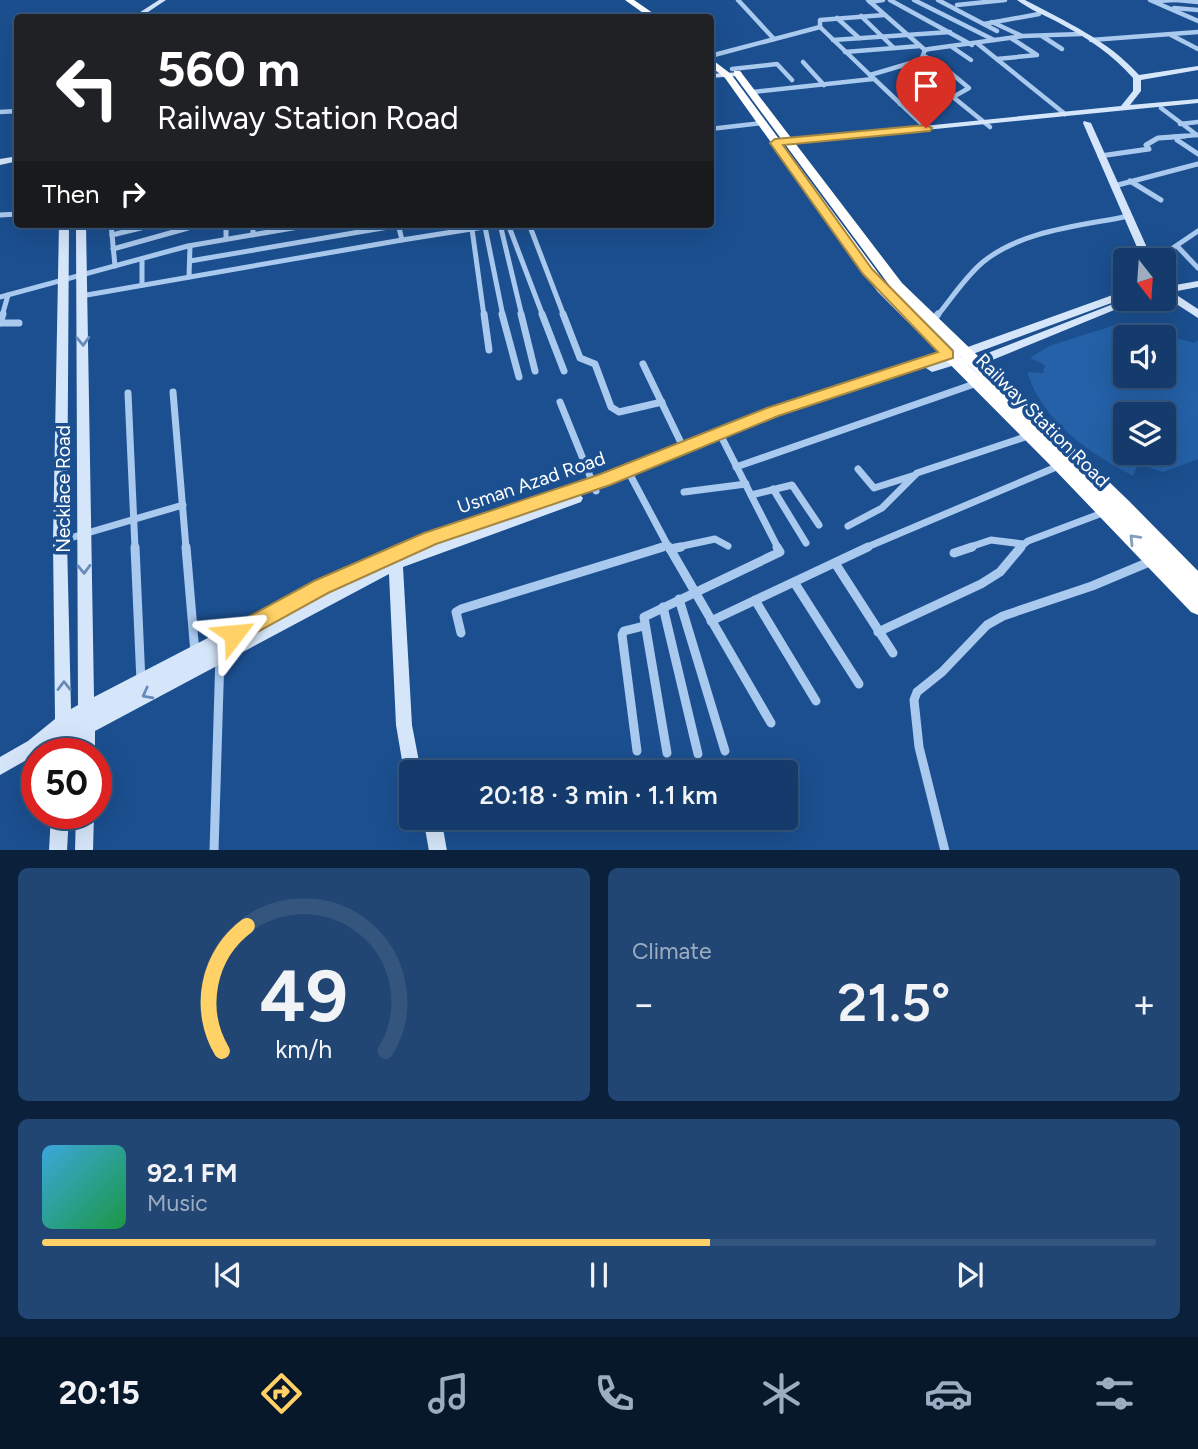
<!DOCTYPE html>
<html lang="en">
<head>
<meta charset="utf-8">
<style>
  :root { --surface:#143b6b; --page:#214673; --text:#f1f3f6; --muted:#9dadc1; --line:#33557e; --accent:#ffd166 }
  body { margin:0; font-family:Figtree,sans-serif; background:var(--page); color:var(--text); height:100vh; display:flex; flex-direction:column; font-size:26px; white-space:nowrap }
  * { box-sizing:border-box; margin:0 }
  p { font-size:23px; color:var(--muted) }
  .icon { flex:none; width:38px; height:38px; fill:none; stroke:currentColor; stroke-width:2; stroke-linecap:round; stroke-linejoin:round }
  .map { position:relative; height:850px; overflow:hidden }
  .panel { display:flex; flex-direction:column; gap:18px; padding:18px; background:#0b203b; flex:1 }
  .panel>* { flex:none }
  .guide { position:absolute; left:14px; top:14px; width:700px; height:214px; border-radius:7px; box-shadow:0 7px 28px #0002,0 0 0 2px var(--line); background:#202124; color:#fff; overflow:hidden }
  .needle { width:46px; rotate:163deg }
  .fabs { position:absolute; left:1113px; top:248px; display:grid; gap:14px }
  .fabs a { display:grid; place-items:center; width:63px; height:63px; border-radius:7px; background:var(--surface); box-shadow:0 7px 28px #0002,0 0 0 2px var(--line); font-size:35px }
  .speed { position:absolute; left:21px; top:738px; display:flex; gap:14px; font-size:35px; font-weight:700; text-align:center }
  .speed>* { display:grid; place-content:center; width:91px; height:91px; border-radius:50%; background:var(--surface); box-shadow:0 7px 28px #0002,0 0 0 2px var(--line); line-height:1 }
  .speed .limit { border:10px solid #d22; background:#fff; color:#111 }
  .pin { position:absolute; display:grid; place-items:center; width:60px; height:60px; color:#fff; margin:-72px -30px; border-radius:50% 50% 50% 0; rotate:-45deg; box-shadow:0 0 7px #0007 }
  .pin .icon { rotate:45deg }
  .me { position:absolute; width:77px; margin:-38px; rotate:61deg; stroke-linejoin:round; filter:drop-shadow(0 0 5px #0008) }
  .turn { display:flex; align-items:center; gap:24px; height:147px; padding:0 28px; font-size:32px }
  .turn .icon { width:91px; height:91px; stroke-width:2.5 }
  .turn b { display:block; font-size:49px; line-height:60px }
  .then { display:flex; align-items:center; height:66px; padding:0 28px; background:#0003; gap:14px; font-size:26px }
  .big { font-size:52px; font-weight:600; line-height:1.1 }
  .panel .widget { flex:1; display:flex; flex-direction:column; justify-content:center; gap:10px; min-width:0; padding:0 24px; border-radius:10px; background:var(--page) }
  .panel .dial { align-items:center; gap:0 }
  .dial svg { height:182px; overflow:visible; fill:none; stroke:var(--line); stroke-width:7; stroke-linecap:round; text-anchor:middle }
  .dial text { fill:var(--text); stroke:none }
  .song { display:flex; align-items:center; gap:21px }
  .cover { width:84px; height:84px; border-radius:10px; background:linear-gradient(135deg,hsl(200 70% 55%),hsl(140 70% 35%)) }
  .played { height:7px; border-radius:4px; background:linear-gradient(90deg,var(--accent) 60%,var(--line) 60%) }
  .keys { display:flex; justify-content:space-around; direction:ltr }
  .heat { display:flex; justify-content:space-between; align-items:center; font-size:38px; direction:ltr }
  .panel .tiles { flex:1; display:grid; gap:18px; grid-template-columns:1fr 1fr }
  .widget:last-child { grid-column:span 2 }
  .trip { position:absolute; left:399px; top:760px; width:399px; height:70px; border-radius:7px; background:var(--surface); box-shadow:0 7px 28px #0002,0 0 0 2px var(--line); font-weight:600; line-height:70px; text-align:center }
  .tab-bar { display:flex; height:112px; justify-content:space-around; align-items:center; background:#08182b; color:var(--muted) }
  .tab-bar .icon { width:49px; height:49px }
  .tab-bar .on { color:var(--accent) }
  .tab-bar b { font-size:32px; color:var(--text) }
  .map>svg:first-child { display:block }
</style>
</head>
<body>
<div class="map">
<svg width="1198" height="851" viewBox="0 0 1198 851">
  <rect width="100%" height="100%" fill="#1b4f8f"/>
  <!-- green -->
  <path fill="#2461a8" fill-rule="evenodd" d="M1118 324H1145L1173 330 1175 338 1195 343 1198 340V459L1163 472 1138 464 1133 476C1089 453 1043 422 1027 372L1043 373 1045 365 1030 358 1049 346ZM1125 338H1164V376H1125ZM1125 415H1164V453H1125Z"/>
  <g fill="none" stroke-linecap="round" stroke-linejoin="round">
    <!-- street-far3 -->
    <g stroke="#a9c9ee" stroke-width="4.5">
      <path d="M738 0 774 39"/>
      <path d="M868 0 925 50"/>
      <path d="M890 0 972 45"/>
      <path d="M914 0 994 40"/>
      <path d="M938 0 997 31"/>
      <path d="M1150 0 1198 21"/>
      <path d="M1176 0 1198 2"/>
      <path d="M1155 1 1176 0"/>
      <path d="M870 2 883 0"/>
      <path d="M957 5 1005 0"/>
      <path d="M1174 8 1198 10"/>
      <path d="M861 16 894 48"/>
      <path d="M837 18 859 38"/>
      <path d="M992 22 1022 36"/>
      <path d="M984 24 1039 14"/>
      <path d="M1171 35 1198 49"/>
      <path d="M1042 36 1062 49"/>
      <path d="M833 40 950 32"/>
      <path d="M1091 40 1198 32"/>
      <path d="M978 44 1065 114"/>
      <path d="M952 47 971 60"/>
      <path d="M845 52 920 46"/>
      <path d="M714 55 820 27"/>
      <path d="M997 59 1037 55 1011 38"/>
      <path d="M803 62 824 85"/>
      <path d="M732 69 777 64 792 80"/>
      <path d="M870 75 820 27V20L884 15"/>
      <path d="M753 92 873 79"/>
      <path d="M953 97 990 127"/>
      <path d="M900 104 953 97 969 88 941 65 924 56"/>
      <path d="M1161 108 1197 135"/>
      <path d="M0 112 18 111"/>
      <path d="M1180 124 1198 122"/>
      <path d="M926 128 870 75 921 60 925 50 929 49 1023 36 1081 34"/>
      <path d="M710 129 762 123"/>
      <path d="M1162 138 1197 135"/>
    </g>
    <!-- street-far2 -->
    <g stroke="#a9c9ee" stroke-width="5">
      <path d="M1177 140 1198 154"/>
      <path d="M1100 156 1149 149 1146 145 1158 138 1185 136"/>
      <path d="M1130 181 1161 200"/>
      <path d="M1114 186 1198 164"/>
      <path d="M0 215 18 214"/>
      <path d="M111 224 115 266"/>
      <path d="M226 224V239"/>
      <path d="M253 224V235"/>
      <path d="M500 224 522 316"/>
      <path d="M508 224 543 316"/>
      <path d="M529 224 564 316"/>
      <path d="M485 227 503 316"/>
      <path d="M472 229 484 316"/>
      <path d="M112 235 157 224"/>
      <path d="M402 240 503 224"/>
      <path d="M1177 246 1198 268"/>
      <path d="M113 249 188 228"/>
      <path d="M1145 255 1167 252 1198 231"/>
      <path d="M142 259V285"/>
      <path d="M190 261 406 224"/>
      <path d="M189 277 190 246"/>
      <path d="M81 296 402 240 398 224"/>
      <path d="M0 297 188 246 316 224"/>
      <path d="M2 316 8 295"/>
      <path d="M937 316C952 298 965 277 983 262 1022 230 1081 226 1129 216"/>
    </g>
    <!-- street-far1 -->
    <g stroke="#a9c9ee" stroke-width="7">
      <path d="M484 314 489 350"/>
      <path d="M502 314 519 377"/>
      <path d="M521 314 535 371"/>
      <path d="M542 314 564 371"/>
      <path d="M563 314 580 358 595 364 611 407 619 412 662 402"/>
      <path d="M933 321 938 314"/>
      <path d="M0 323 3 314"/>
      <path d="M0 323H19"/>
      <path d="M643 364 684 449"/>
      <path d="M173 392 186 548"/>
      <path d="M128 393 135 548"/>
      <path d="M560 402 596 491"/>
      <path d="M723 440 778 548"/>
      <path d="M736 467 977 383"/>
      <path d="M858 469 874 488 912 476"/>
      <path d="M628 471 669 548"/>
      <path d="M773 489 806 543"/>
      <path d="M684 492 746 484"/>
      <path d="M751 495 792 485 819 525"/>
      <path d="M848 526 882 508 917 473 1031 435"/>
      <path d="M60 541 183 505"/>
      <path d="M657 548 668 545"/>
      <path d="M673 548 715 539 728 546"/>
      <path d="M865 548 1061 465"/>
      <path d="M967 548 991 540 1023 544"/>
      <path d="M1019 548 1028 541 1105 512"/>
    </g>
    <!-- street -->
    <g stroke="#a9c9ee" stroke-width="9">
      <path d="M135 547 141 682"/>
      <path d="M186 547 195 653"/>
      <path d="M669 547 771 723"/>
      <path d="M670 549 681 547"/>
      <path d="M954 553 972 547"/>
      <path d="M835 563 893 653"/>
      <path d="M794 582 859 684"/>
      <path d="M679 599 725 751"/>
      <path d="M755 600 816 701"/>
      <path d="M663 607 698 754"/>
      <path d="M711 621 868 547"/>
      <path d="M878 632 981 584 1000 572 1021 547"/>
      <path d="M461 633 456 612 461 609 663 547"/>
      <path d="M637 751 622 635 624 631 644 626"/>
      <path d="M667 753 644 617 780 552 777 547"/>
      <path d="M214 851 220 655"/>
      <path d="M945 851 919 747 914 700 917 692 942 672 987 625 1003 616 1092 586 1154 560"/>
    </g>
    <!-- secondary -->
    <g fill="#d6e6fa" fill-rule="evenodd">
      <path d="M159 0H166L139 18H131Z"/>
      <path d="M1017 0H1025C1066 22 1108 40 1139 75L1198 66V70L1141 80V91L1130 105 1198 99V103L775 145 771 143 775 141 1121 106 1133 91V78C1113 55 1089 39 1061 24 1047 16 1030 10 1017 0Z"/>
      <path d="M741 72 742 74 738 76 710 78V74Z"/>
      <path d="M1084 121 1091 123 1153 261H1143L1083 123Z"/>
      <path d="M18 156V161L0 165V159Z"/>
      <path d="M59 224H69L67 541 71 709 78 705 76 224H86L94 697 316 582 405 542 599 476 768 409 944 351 965 348 1121 292 1125 291V298L970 355 956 357 975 358 1126 299H1141L980 365H955L932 372 926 368 928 365 955 357 949 358 776 415 579 494 583 498 581 502 403 567 412 725 421 772H411V780L407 778 404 772 396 725 389 574 95 731V754H79V739L72 743V754H56V749L37 754 0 775V757L28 741 55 719 53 541ZM341 584 222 647 326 592Z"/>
      <path d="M1198 281V287L1172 292 1198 309V318L1164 296V287Z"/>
      <path d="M51 814H69L67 851H49Z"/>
      <path d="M76 814H94L93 851H75Z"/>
      <path d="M423 817H441L447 851H429Z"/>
    </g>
    <!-- highway -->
    <g fill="#fff" fill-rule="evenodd">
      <path d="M625 0H634L660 18H650Z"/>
      <path d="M710 58 731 74 887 285 994 390 892 289 734 75V71H740L902 283 1129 501 1198 571V615L1191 612 1055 470 877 291 725 78 710 66Z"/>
    </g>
  </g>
  <!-- one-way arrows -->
  <defs><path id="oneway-chevron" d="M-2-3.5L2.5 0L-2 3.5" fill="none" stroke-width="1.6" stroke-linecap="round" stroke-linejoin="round" transform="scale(1.75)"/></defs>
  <g stroke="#668bba">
    <use href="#oneway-chevron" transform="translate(83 341) rotate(88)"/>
    <use href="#oneway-chevron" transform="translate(84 569) rotate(88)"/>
    <use href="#oneway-chevron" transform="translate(64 686) rotate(-91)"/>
    <use href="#oneway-chevron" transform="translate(147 694) rotate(152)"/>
  </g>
  <use stroke="#829ec1" href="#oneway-chevron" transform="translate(1134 539) rotate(-134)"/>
  <!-- route -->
  <path fill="#ffd166" stroke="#a68842" stroke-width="2" d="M926 125 932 128 930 131 783 145 872 269 953 351V358L778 416 610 485 436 544 328 593 241 641 234 643 228 641 225 634 228 628 314 581 424 533 598 475 767 408 938 352 863 274 770 143 775 139Z"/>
  <g text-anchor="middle" stroke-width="7" stroke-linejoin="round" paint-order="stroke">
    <!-- street labels -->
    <g font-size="19" fill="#fff" stroke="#1b4f8f">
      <text transform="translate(1043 420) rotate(45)" y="7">Railway Station Road</text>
      <text transform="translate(531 482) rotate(-19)" y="7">Usman Azad Road</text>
      <text transform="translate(63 489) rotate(-90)" y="7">Necklace Road</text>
    </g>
  </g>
</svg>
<div class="fabs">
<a><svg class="needle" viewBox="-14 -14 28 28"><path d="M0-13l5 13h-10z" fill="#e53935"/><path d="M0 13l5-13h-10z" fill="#9dadc1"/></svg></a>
<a><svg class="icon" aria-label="sound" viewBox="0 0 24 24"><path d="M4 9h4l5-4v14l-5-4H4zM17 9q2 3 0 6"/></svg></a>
<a><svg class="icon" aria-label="layers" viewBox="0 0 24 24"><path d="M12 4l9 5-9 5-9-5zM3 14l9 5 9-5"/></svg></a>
</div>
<div class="speed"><div class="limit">50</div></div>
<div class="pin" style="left:926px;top:128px;background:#d93025"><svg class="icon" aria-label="arrive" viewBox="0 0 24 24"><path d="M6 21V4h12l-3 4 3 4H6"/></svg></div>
<svg class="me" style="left:234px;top:634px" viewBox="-20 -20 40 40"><path d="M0-17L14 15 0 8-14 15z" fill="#ffd166" stroke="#fff" stroke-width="4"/></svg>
<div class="trip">20:18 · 3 min · 1.1 km</div>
<div class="guide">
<div class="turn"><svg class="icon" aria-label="left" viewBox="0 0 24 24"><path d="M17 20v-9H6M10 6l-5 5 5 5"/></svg><div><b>560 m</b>Railway Station Road</div></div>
<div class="then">Then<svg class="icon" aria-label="right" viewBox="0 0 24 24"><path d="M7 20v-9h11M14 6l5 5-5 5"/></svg></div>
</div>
</div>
<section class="panel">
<div class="tiles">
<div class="widget dial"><svg viewBox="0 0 100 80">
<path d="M14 69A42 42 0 1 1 86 69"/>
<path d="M14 69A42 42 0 0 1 25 14" stroke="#ffd166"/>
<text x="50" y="56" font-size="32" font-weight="700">49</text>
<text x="50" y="72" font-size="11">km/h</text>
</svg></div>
<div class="widget"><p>Climate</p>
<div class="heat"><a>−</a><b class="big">21.5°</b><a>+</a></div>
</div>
<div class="widget">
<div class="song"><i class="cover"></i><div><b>92.1 FM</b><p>Music</p></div></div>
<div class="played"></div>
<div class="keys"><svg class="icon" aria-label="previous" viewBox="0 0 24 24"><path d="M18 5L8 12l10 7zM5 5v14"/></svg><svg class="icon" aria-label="pause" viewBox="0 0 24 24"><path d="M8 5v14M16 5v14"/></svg><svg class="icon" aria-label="next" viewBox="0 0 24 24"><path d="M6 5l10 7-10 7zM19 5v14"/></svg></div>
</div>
</div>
</section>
<nav class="tab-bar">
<b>20:15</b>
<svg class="icon on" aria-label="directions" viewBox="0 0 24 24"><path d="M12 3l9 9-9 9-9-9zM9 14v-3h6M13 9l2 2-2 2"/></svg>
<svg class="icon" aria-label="music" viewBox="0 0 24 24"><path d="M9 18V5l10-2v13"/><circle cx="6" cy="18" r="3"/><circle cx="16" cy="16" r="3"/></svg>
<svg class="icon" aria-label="phone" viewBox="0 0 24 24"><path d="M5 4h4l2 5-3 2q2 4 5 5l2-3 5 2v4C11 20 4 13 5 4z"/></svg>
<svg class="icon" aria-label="climate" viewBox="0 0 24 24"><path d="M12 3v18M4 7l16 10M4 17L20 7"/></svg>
<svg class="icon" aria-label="car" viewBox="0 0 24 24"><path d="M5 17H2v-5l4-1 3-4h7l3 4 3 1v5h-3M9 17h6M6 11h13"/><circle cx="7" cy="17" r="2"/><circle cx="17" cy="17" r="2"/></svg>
<svg class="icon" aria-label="filters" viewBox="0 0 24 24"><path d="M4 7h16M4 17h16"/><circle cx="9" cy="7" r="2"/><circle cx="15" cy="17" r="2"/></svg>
</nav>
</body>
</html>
